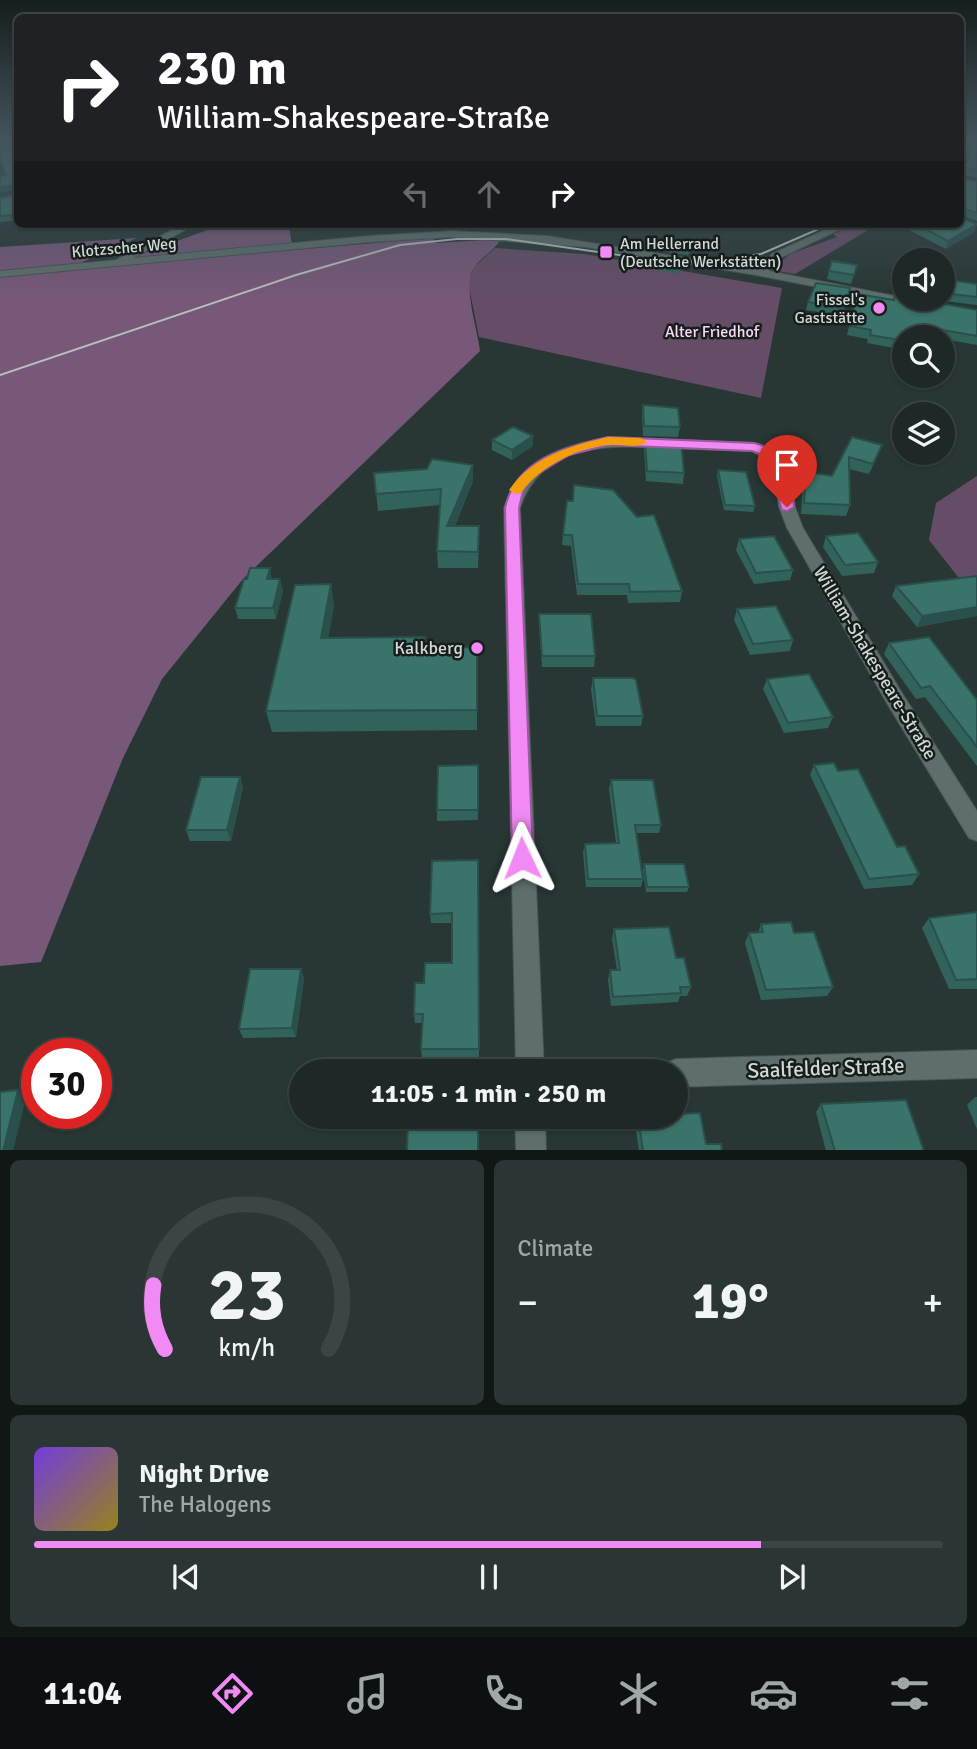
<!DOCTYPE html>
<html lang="en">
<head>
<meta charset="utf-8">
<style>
  :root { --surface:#1e2927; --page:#2b3533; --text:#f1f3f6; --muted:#a1a6a7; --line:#3c4544; --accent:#f18af4 }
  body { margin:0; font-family:Signika,sans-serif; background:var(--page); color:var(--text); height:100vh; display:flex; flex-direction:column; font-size:26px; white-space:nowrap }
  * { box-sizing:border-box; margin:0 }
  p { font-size:23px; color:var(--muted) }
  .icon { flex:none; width:38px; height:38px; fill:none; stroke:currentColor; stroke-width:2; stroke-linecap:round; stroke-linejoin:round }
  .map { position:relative; height:1150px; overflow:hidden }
  .panel { display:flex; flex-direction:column; gap:10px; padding:10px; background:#101715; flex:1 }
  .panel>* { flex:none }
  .guide { position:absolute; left:14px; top:14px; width:950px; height:214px; border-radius:10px; box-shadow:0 2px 5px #0004,0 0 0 2px var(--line); background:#202124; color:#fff; overflow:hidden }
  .fabs { position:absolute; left:892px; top:248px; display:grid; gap:14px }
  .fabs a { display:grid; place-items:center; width:63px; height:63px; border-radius:50%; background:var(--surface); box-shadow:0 2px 5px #0004,0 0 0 2px var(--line); font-size:35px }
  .speed { position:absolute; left:21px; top:1038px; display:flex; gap:14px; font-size:35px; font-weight:700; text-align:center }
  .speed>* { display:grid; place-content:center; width:91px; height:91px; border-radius:50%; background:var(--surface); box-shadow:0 2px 5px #0004,0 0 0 2px var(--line); line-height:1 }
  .speed .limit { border:10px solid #d22; background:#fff; color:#111 }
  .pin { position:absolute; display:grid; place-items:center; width:60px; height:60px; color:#fff; margin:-72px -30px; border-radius:50% 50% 50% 0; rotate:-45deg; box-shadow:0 0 7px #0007 }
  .pin .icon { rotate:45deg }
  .me { position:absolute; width:77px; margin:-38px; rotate:358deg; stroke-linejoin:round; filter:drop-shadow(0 0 5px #0008) }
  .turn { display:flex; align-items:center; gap:24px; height:147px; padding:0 28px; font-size:32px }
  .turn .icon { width:91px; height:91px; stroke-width:2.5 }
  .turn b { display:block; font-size:49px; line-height:60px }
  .lanes { display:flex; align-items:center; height:66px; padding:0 28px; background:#0003; justify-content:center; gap:35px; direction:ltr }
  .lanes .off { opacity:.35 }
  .big { font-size:52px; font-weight:700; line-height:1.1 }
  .panel .widget { flex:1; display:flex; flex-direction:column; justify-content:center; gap:10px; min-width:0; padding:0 24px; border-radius:10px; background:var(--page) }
  .panel .dial { align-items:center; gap:0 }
  .dial svg { height:182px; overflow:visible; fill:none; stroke:var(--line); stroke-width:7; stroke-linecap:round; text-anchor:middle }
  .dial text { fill:var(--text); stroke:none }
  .song { display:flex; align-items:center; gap:21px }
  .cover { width:84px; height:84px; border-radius:10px; background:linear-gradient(135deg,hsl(260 70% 55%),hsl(50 70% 35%)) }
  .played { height:7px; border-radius:4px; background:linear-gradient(90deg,var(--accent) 80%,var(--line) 80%) }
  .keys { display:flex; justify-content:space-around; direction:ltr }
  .heat { display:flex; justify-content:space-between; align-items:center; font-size:38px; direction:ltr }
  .panel .tiles { flex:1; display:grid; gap:10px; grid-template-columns:1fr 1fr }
  .widget:last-child { grid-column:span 2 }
  .trip { position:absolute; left:289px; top:1059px; width:399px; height:70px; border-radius:35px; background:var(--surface); box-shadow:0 2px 5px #0004,0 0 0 2px var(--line); font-weight:700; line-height:70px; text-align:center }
  .tabs { display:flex; height:112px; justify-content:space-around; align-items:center; background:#0c1010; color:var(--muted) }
  .tabs .icon { width:49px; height:49px }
  .tabs .on { color:var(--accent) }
  .tabs b { font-size:32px; color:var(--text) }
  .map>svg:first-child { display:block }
</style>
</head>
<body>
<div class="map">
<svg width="977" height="1151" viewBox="0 0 977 1151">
  <rect width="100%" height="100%" fill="#283734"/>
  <!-- green -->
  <g fill="#664d67">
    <path d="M855 224H878L795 274 777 271 776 266 790 254 837 237 833 234Z"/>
    <path d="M495 248 584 254 782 288 761 398 479 337 468 282 474 267Z"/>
    <path d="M977 476V601L929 540 936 503Z"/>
  </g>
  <!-- forest -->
  <g fill="#775878">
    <path d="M224 224 289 226 292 245 122 261Z"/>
    <path d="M137 238 78 264 76 269 433 238 436 243 501 239C494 251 481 257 474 268 462 285 478 330 480 351L243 579 162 679 123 758 41 962 0 966V247Z"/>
  </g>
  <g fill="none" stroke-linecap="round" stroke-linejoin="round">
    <defs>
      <g id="minor">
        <path d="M183 224H196L133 258 369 236 452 231 547 236 749 268 761 267 772 254 838 224H851L780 258 769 271 915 300 921 303 915 306 756 275 586 247 452 237 369 242 0 277V271L116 260Z"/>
        <path d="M608 437 754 443 772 449 781 454 790 469 795 507 803 528 902 693 977 811V841L969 838 888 705 787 528 779 507 773 464 752 451C723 450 694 449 666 448 609 445 542 442 520 508L544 1071H516L504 508C522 457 560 447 608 437Z"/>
        <path d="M977 1050V1078L676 1087V1071H663L666 1063 676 1059Z"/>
        <path d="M515 1116H545L546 1151H516Z"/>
      </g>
    </defs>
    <!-- minor casing -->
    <use href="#minor" stroke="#465250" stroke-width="2"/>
    <!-- minor -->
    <use href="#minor" fill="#5e6e6b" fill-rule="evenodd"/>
    <!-- tram -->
    <path stroke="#b5bfbd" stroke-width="2" d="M0 375 296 275 400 245 457 239H506L648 259 707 262 761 254 830 224"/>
  </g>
  <!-- wall -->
  <g fill="#32635a">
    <path d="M961 137H977V178L962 175 969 158 961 157Z"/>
    <path d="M963 179 977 181V221L962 216Z"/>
    <path d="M18 194V220L0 222V198Z"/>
    <path d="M237 224H255V229Z"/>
    <path d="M908 224H977L974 232 946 249 907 229Z"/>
    <path d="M693 243 692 248 688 255 666 252 667 247Z"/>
    <path d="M682 262V267L678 274 656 270 657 266Z"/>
    <path d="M857 265 851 284 827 279 829 271Z"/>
    <path d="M899 272 905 273V296L894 292Z"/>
    <path d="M943 279 977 284V305L928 299H943Z"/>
    <path d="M850 288 843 316 806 310 808 302Z"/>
    <path d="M857 294 893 300 977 310V345L943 339V338H905V350L867 343 868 339 847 335Z"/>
    <path d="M643 405 680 427 678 437 643 436 642 415Z"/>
    <path d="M852 437 878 455 869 474 849 469 850 505 846 516 801 514 803 482 806 472 832 476Z"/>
    <path d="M492 440 533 446 512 460 492 450Z"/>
    <path d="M645 440 684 473 683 484 646 481 644 450Z"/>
    <path d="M473 465V481L455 526 479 542 478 568H438L437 551 440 505 378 511 374 473Z"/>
    <path d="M718 470 755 506 753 512 724 510 717 476Z"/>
    <path d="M573 501 682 591 680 602 628 603 627 595H577L571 546 562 545 563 535Z"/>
    <path d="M826 536 878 562 874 573 842 576 823 547Z"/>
    <path d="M739 539 793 570 790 580 754 584 736 550Z"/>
    <path d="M977 576V616L917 627 892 596 896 586Z"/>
    <path d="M272 579 283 590 276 619H238L235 608Z"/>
    <path d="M334 605 328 638 426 648 477 647V730L272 732 266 711Z"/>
    <path d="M737 609 793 640 790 651 750 655 734 620Z"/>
    <path d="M539 614 595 656 594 667H542L539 625Z"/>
    <path d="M889 643 977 700V766L925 697 916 699 884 654Z"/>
    <path d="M593 678 643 716 641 726H596L591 689Z"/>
    <path d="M767 679 833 717 828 728 784 733 763 689Z"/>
    <path d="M478 765V820L437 821V810Z"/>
    <path d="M814 765 838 771 919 874 912 885 864 889 810 775Z"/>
    <path d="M240 777 243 787 231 841H190L186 830Z"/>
    <path d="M611 780 661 825 659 833H636L643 879 641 887H586L583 852 585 844 616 843 609 789Z"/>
    <path d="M478 860 479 1057 422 1058 421 1049 422 1023H415L414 1014 424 983 452 963V923H431L430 914Z"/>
    <path d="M644 864 689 887 687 892H646L643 870Z"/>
    <path d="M977 912V989H949L922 928 929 918Z"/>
    <path d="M761 924 794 933 833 987 827 996 761 1000 745 943 749 933H758Z"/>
    <path d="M614 929 676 958 691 987 687 996H680L678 1002 611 1006 608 980 610 970H617L612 939Z"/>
    <path d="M301 969 304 979 296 1037 243 1038 239 1029Z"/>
    <path d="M975 1097H977V1129L967 1105Z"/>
    <path d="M821 1104 924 1151H826L816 1112Z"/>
    <path d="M637 1116H676L706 1144 722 1151H639L635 1123Z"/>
  </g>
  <!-- shaded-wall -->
  <g fill="#29504a">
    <path d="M16 185 18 190 0 193V187Z"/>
    <path d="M977 224 974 232 946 249 948 241Z"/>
    <path d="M533 436V446L512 460V450Z"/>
    <path d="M473 465V481L448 542 447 526Z"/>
    <path d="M270 568 272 579H267Z"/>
    <path d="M280 579 283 590 276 619 273 608Z"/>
    <path d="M331 584 334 605 325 658 321 638Z"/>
    <path d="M977 607V616L917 627 922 616Z"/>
    <path d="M240 777 243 787 231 841 227 830Z"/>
    <path d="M301 969 304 979 296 1037 292 1028Z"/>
    <path d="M18 1090 26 1098 13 1151H3Z"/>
  </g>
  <!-- building -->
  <g fill="#3a7369" stroke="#29504a" stroke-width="2">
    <path d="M0 137H12L18 140V190L16 185 0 187V176L6 175 0 160Z"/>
    <path d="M961 137H977V170L964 168 972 151 961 150Z"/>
    <path d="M961 175 963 179 977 181V213L964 209 961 214Z"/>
    <path d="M18 194V215L0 216V198Z"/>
    <path d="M961 218 977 224 948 241 916 224H961Z"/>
    <path d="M671 239 693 243 689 251 667 247Z"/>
    <path d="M661 258 682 262 679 269 657 266Z"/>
    <path d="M832 261 857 265 854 275 829 271Z"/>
    <path d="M899 272 905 273V287L897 284Z"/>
    <path d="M943 279 977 284V297L943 293Z"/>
    <path d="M816 283 850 288 845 308 808 302Z"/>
    <path d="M857 294 894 300 895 295 905 297V299H917L977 310V336L942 330 940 338H926L912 335V338H905V341L870 335 871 330 850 326Z"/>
    <path d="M643 405 678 408 680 427 644 426Z"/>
    <path d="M513 427 533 436 512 450 492 440Z"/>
    <path d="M852 437 882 445 873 464 849 457 850 505 804 503 806 472 832 476Z"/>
    <path d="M645 440 681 441 684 473 647 471Z"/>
    <path d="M432 459 473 465 447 526H479L478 552 437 551 441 489 376 494 374 473 427 469Z"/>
    <path d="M718 470 746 472 755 506 725 505Z"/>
    <path d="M574 485 613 490 637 517 654 515 682 591 630 592 629 584H578L572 535H563L567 501H573Z"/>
    <path d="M858 533 878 562 845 565 826 536Z"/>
    <path d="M774 536 793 570 756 573 739 539Z"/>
    <path d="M250 568H270L267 579H280L273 608H235L244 579H247Z"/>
    <path d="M977 576V607L922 616 896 586Z"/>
    <path d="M331 584 321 638 425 637 424 648 477 647V710L266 711 295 585Z"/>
    <path d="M776 606 793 640 753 644 737 609Z"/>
    <path d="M539 614H591L595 656H542Z"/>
    <path d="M929 637 977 700V747L930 686 921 688 889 643Z"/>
    <path d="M809 674 833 717 788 723 767 679Z"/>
    <path d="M593 678H633L636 680 643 716H597Z"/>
    <path d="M834 763 838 771 858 769 897 847 905 846 919 874 869 879 814 765Z"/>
    <path d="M478 765V810H437L438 766Z"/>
    <path d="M201 777H240L227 830H186Z"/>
    <path d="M611 780H653L661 825H635L643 879H588L585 844 619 843Z"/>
    <path d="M478 860 479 1049H421L423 1014H414L415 983H424L425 963H452V913L430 914 432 861Z"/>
    <path d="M644 864H684L689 887H647Z"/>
    <path d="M977 912V979L956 980 929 918Z"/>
    <path d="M791 922 794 933 814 932 833 987 766 990 749 933 763 932 761 924Z"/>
    <path d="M669 927 676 958H684L691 987H680L681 993 613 997 610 970H620L614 929Z"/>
    <path d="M250 969H301L292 1028 239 1029Z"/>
    <path d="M18 1090 3 1151H0V1092Z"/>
    <path d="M906 1100 924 1151H835L821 1104Z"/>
    <path d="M700 1113 706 1144H721L722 1151H643L638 1116H676V1114Z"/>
    <path d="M408 1121 478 1122V1151H407Z"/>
  </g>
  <!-- sky -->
  <linearGradient id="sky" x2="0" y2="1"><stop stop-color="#161e1d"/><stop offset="0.46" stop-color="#42535c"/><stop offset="1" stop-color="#42535c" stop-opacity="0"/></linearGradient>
  <rect width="977" height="298" fill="url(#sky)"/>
  <!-- route -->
  <path fill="#f18af4" stroke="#9d5a9f" stroke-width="2" d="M608 437 754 443C795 454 791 470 794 507L787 511 782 510C769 482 792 464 752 451L608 445 569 455 531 478 523 491 519 508 533 858 530 864 522 867 515 864 512 858 505 508C516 458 565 448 608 437Z"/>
  <!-- slow -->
  <path fill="#f59e0b" d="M608 437 641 438 647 442C638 449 622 444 610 445 578 447 540 466 521 493L516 494 509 490C533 456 570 446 608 437Z"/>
  <!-- markers -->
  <g fill="#f18af4" stroke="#161d1b" stroke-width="2.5">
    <rect x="599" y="245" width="14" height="14" rx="3.5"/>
    <circle cx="879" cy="308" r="7"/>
    <circle cx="477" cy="648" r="7"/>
  </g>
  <g text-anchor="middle" stroke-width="5" stroke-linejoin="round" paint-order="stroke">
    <!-- far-poi labels -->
    <g font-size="16" fill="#d0d9d7" stroke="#161d1b" text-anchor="start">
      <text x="620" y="249">Am Hellerrand<tspan x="620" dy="18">(Deutsche Werkstätten)</tspan></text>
      <text x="865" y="305" text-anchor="end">Fissel's<tspan x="865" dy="18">Gaststätte</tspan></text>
    </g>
    <!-- far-street labels -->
    <g font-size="16" fill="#d0d9d7" stroke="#161d1b">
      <text transform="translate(124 247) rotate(-5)" y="6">Klotzscher Weg</text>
    </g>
    <!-- far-park labels -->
    <g font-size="16" fill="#f9d8f9" stroke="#161d1b">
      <text x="712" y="337">Alter Friedhof</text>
    </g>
    <!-- poi labels -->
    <g font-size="18" fill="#d0d9d7" stroke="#161d1b" text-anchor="end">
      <text x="463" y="654">Kalkberg</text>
    </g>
    <!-- street labels -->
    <g font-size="18" fill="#d0d9d7" stroke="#161d1b">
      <text transform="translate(875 663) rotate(59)" y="6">William-Shakespeare-Straße</text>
    </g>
    <!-- near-street labels -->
    <g font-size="21" fill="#d0d9d7" stroke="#161d1b">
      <text transform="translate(826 1068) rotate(-2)" y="7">Saalfelder Straße</text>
    </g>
  </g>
</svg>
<div class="fabs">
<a><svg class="icon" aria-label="sound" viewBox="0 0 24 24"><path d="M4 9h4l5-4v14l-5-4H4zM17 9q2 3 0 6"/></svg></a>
<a><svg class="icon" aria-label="search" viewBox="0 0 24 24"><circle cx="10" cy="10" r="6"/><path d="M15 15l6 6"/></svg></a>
<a><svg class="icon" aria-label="layers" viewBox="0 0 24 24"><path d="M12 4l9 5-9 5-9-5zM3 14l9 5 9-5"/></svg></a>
</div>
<div class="speed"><div class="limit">30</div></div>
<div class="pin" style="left:787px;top:507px;background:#d93025"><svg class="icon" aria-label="arrive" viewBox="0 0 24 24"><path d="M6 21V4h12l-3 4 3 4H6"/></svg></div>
<svg class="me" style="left:522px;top:858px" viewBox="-20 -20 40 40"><path d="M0-17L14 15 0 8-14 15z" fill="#f18af4" stroke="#fff" stroke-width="4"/></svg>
<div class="trip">11:05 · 1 min · 250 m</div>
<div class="guide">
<div class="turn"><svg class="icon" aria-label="right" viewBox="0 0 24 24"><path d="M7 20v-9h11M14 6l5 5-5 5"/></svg><div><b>230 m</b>William-Shakespeare-Straße</div></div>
<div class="lanes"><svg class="icon off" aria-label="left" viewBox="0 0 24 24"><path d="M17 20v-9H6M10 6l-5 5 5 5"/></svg><svg class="icon off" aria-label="ahead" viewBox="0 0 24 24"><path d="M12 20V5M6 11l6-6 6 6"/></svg><svg class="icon" aria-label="right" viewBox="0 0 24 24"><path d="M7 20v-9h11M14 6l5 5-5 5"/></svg></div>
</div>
</div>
<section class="panel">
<div class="tiles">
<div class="widget dial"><svg viewBox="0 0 100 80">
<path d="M14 69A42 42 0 1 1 86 69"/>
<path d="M14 69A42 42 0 0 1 9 41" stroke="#f18af4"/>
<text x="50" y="56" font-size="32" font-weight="700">23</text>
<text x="50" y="72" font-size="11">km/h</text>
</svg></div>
<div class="widget"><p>Climate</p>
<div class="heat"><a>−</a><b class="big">19°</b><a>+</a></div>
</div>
<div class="widget">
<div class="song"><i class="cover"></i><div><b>Night Drive</b><p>The Halogens</p></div></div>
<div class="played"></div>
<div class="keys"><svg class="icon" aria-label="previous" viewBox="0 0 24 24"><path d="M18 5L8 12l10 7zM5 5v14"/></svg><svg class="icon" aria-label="pause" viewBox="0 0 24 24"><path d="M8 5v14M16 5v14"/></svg><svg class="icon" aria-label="next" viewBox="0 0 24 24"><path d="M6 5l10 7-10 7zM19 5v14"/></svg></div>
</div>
</div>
</section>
<nav class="tabs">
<b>11:04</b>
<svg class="icon on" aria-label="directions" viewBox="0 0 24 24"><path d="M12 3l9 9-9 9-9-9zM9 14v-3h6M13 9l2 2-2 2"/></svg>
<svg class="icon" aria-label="music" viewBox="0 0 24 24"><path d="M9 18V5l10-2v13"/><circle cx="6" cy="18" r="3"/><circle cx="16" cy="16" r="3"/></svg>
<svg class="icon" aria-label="phone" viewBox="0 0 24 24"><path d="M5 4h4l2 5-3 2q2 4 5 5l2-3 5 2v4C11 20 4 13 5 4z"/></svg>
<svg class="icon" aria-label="climate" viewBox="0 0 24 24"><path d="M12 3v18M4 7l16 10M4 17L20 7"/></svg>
<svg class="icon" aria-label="car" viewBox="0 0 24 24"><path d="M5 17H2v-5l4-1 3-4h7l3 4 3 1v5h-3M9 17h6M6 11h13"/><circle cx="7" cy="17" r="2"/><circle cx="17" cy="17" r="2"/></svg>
<svg class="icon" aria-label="filters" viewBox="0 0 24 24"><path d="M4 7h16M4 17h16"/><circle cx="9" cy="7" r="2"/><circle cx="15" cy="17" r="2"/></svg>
</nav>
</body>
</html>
